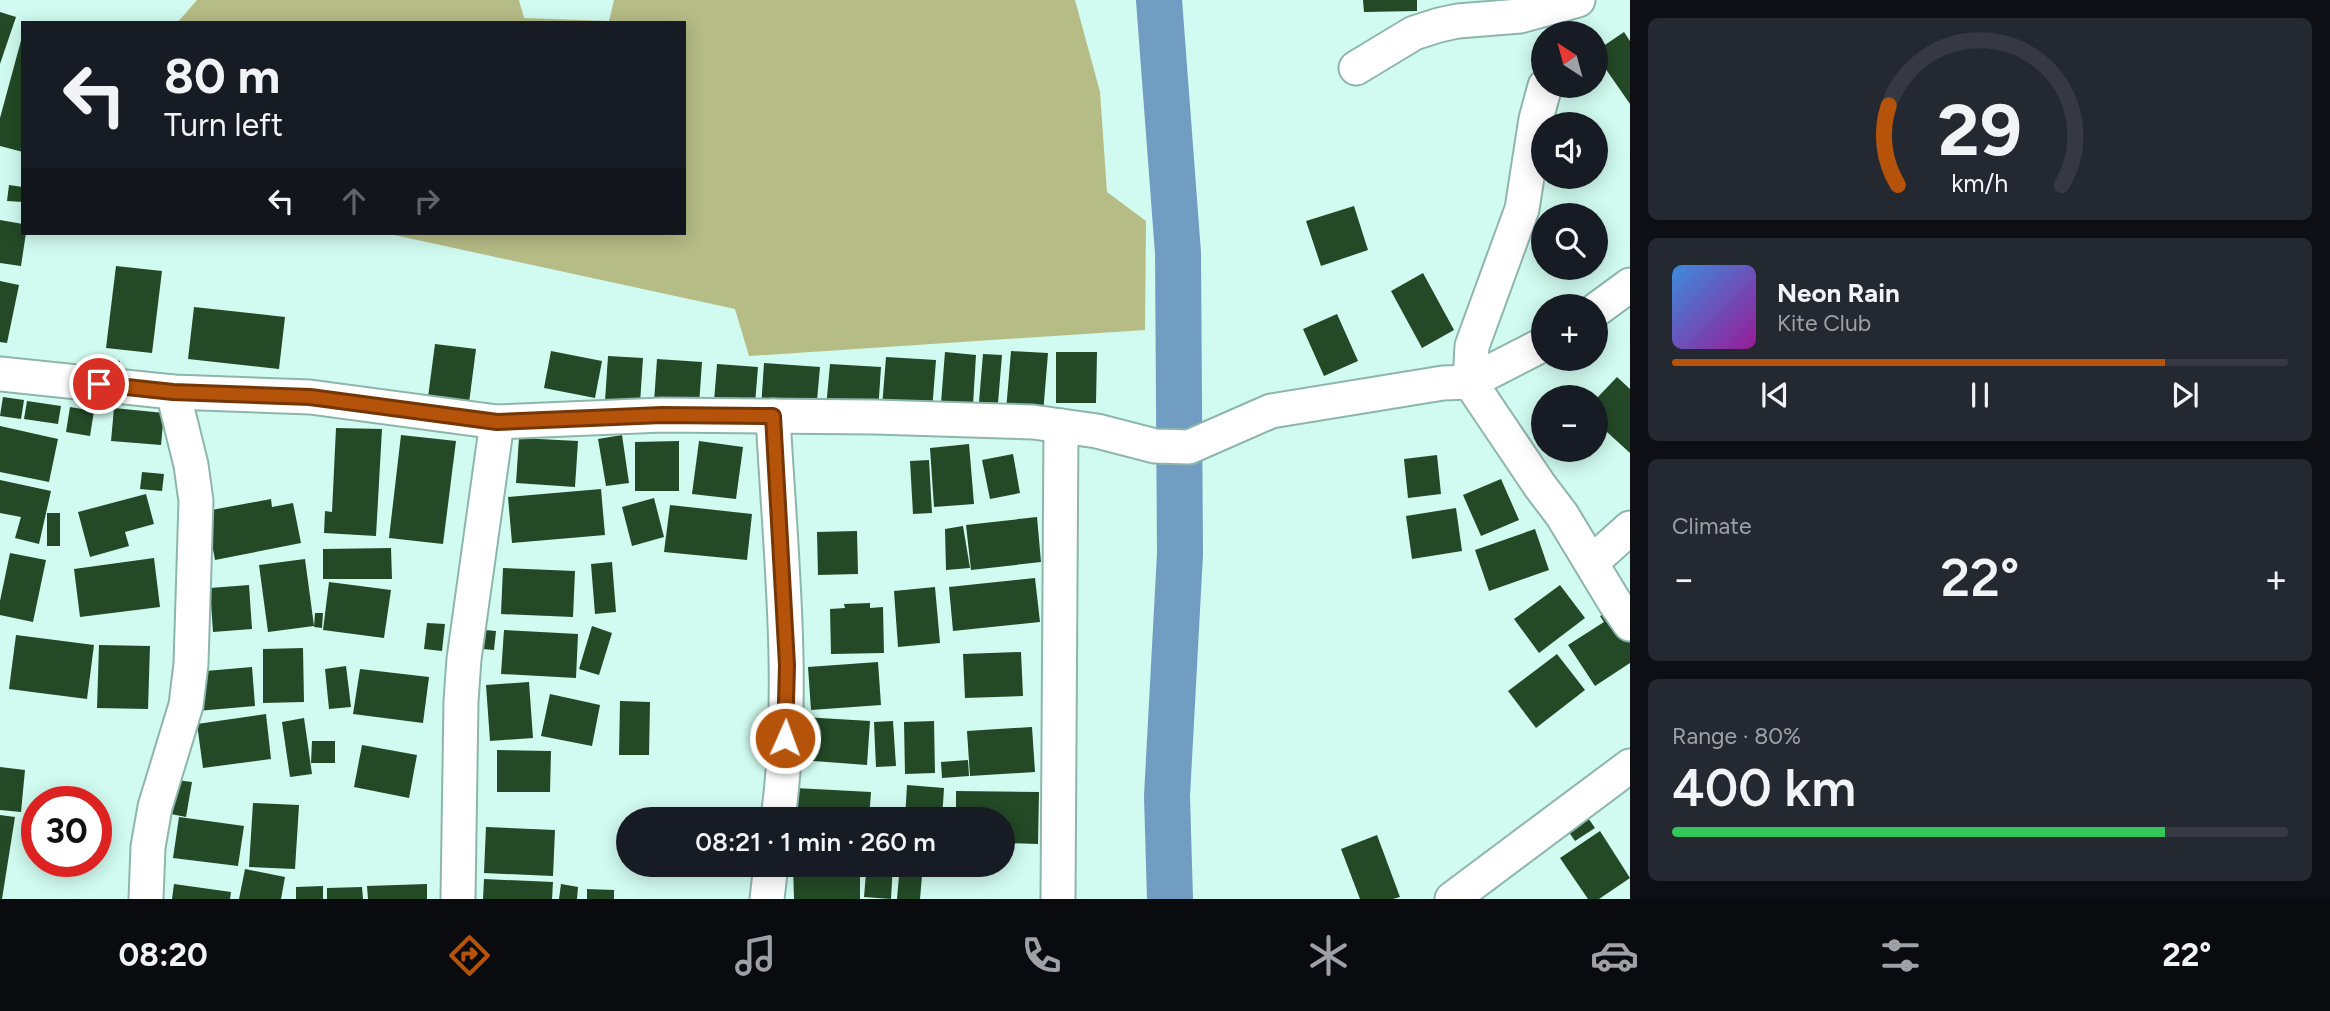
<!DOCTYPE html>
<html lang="en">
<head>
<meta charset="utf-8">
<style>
  :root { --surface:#171b24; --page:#242831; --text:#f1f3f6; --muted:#9ea1a6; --line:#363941; --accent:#b45309 }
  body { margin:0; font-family:Figtree,sans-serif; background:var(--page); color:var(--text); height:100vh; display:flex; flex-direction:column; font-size:26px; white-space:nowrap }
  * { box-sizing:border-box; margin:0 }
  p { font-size:23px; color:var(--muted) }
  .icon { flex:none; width:38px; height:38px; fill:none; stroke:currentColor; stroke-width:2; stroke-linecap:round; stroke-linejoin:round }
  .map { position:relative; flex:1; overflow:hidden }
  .panel { display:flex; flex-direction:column; gap:18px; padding:18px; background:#0d0f14; width:700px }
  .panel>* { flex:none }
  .guide { position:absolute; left:21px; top:21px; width:665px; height:214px; border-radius:0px; box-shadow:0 4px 18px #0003; background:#171b24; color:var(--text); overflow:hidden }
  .needle { width:46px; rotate:324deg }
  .tools { position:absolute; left:1531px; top:21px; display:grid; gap:14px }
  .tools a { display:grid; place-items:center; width:77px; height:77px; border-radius:50%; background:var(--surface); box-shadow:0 4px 18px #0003; font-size:35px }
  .speed { position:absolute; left:21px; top:786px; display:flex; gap:14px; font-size:35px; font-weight:700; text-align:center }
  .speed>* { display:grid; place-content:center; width:91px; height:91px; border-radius:50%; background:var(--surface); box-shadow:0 4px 18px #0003; line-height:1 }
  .speed .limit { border:10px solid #d22; background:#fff; color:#111 }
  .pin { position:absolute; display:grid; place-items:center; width:60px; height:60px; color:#fff; margin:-30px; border:4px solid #fff; border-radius:50%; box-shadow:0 2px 7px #0007 }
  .me { position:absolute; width:77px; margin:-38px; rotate:2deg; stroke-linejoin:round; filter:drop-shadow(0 0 5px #0008) }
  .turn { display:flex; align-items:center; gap:24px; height:147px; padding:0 28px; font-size:32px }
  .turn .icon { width:91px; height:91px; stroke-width:2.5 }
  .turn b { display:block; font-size:49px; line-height:60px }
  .lanes { display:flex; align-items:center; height:66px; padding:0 28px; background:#0003; justify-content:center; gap:35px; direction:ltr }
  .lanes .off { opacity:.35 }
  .big { font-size:52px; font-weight:600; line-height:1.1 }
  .panel .card { flex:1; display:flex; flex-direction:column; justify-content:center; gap:10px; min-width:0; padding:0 24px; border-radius:10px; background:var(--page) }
  .panel .dial { align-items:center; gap:0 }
  .dial svg { height:182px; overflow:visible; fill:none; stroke:var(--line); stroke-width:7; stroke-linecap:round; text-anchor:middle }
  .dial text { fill:var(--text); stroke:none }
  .song { display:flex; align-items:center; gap:21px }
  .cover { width:84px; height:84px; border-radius:10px; background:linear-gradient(135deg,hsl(210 70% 55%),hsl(300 70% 35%)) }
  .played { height:7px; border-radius:4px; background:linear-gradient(90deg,var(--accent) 80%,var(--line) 80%) }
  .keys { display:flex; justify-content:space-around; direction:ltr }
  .heat { display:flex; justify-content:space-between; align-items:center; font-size:38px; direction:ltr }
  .charge { height:10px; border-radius:5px; background:linear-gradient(90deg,#34c759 80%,var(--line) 0) }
  .trip { position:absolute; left:616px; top:807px; width:399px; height:70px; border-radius:35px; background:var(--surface); box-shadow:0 4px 18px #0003; font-weight:600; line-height:70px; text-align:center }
  .tabs { display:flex; height:112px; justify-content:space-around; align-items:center; background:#090b0e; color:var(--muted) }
  .tabs .icon { width:49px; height:49px }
  .tabs .current { color:var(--accent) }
  .tabs b { font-size:32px; color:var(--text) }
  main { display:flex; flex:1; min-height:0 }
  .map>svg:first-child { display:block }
</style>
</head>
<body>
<main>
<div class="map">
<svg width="1630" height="899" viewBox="0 0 1630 899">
  <rect width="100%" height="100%" fill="#d1fbf0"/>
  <!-- forest -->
  <path fill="#b6bc86" d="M197 0H519L524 18 609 21 614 0H1075L1100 92 1107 192 1146 221 1145 330 749 356 735 309 385 233H684V23H177Z"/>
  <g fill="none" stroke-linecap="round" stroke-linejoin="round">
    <!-- river -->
    <path stroke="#709dc1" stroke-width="46" d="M1159 0 1178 253 1180 554 1167 796 1170 899"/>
  </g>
  <!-- building -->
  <g fill="#234926">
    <path d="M1363 0H1417V11L1364 12Z"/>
    <path d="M0 12 16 17 0 64Z"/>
    <path d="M1624 32 1630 41V104L1596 55V51Z"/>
    <path d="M22 37H23V152L0 146V118Z"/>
    <path d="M9 185 23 187V202L7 201Z"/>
    <path d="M1354 206 1368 250 1321 266 1306 221Z"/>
    <path d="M0 220 23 224V233H26L21 266 0 263Z"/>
    <path d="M116 266 162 271 152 353 106 348Z"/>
    <path d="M1423 273 1454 330 1422 348 1391 291Z"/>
    <path d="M0 281 19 285 7 343 0 342Z"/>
    <path d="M194 307 285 317 279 369 188 359Z"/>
    <path d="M1337 314 1358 361 1324 376 1303 329Z"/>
    <path d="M435 344 476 349 469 403 428 397Z"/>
    <path d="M551 351 602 361 595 398 544 388Z"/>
    <path d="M1011 351 1048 353 1043 414 1006 411Z"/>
    <path d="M945 352 976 355 973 405 941 403Z"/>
    <path d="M1056 352H1097L1096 403H1056Z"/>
    <path d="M983 354 1002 355 998 403 979 402Z"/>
    <path d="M608 356 643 358 640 403 605 401Z"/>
    <path d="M886 357 936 360 932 411 882 407Z"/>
    <path d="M99 358 120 361 118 375 97 372Z"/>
    <path d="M657 359 702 362 699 405 654 402Z"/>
    <path d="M764 363 820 367 816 412 761 408Z"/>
    <path d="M717 364 758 367 755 404 714 401Z"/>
    <path d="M830 364 881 367 878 412 826 408Z"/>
    <path d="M1617 377 1630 389V453L1596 422V399Z"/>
    <path d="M3 397 24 400 21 419 0 416Z"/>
    <path d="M27 401 61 406 58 424 24 419Z"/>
    <path d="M70 407 94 411 90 436 66 432Z"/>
    <path d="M114 408 164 413 161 445 111 441Z"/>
    <path d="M0 426 58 439 49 482 0 472Z"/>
    <path d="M336 428 382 429 376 536 324 533 325 511 332 512Z"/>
    <path d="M401 435 456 441 443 544 389 538Z"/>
    <path d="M622 435 629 483 606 486 598 439Z"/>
    <path d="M519 438 578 441 575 487 516 483Z"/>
    <path d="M679 441V491H635V442Z"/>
    <path d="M699 441 743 447 736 499 692 494Z"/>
    <path d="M969 444 974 504 934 507 930 448Z"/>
    <path d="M1013 454 1020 493 990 499 982 460Z"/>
    <path d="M1437 455 1441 494 1408 498 1404 459Z"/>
    <path d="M929 460 932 513 913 514 910 461Z"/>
    <path d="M142 472 164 474 162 491 140 489Z"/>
    <path d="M1501 479 1519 520 1481 536 1463 495Z"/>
    <path d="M0 480 51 491 39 544 15 538 21 517 0 513Z"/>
    <path d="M601 489 605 535 512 543 508 497Z"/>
    <path d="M146 494 154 524 125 532 129 546 90 557 78 512Z"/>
    <path d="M654 498 664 537 632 546 622 507Z"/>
    <path d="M271 499 272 507 293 503 301 543 215 560 206 511Z"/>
    <path d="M670 505 752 514 747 560 664 552Z"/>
    <path d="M1456 508 1462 551 1412 559 1406 516Z"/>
    <rect x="47" y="513" width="13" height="33"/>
    <path d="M1037 517 1041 562 971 570 966 525Z"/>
    <path d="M963 526 970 568 946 570 945 529Z"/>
    <path d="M1535 529 1549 570 1489 591 1475 550Z"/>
    <path d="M857 531 858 574 818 575 817 532Z"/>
    <path d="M391 548 392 579H323V549Z"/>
    <path d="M10 553 46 560 33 622 0 615V601Z"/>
    <path d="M154 558 160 607 80 617 74 569Z"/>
    <path d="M305 559 314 626 268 632 259 565Z"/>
    <path d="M612 562 616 612 595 614 591 564Z"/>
    <path d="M503 568 575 571 573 617 501 614Z"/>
    <path d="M1035 578 1040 622 953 631 949 587Z"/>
    <path d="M329 582 391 590 384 638 323 630Z"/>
    <path d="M249 585 252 629 213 632 210 588Z"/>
    <path d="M1560 585 1585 618 1539 653 1514 619Z"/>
    <path d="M935 587 940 643 898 647 894 591Z"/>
    <path d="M870 603V608L883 607 884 653 831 654 830 609 845 608 844 604Z"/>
    <path d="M1610 610 1630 641V663L1595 686 1568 645 1604 622 1600 616Z"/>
    <path d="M315 613H323L322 628 314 627Z"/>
    <path d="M427 623 445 624 442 651 424 649Z"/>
    <path d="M592 626 612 633 599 675 579 669Z"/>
    <path d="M485 630 496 631 494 650 483 649Z"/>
    <path d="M504 630 578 634 576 678 501 674Z"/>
    <path d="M16 635 94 645 87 699 9 689Z"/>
    <path d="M99 645 150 646 148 709 97 708Z"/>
    <path d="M303 648 304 702 263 703V649Z"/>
    <path d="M1021 652 1023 696 965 698 963 654Z"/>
    <path d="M1557 654 1585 690 1536 728 1508 691Z"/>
    <path d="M878 662 881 705 811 710 808 667Z"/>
    <path d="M346 666 351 707 329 709 325 669Z"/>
    <path d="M252 667 255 706 197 711 194 672Z"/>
    <path d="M360 669 429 677 423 723 353 714Z"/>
    <path d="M529 682 533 738 490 741 486 685Z"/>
    <path d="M550 694 600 705 592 746 541 736Z"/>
    <path d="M620 701 650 702 649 755H619Z"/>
    <path d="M266 714 271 759 203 768 197 724Z"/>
    <path d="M803 717 870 721 867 765 800 760Z"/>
    <path d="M304 718 312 774 290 777 282 722Z"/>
    <path d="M893 721 896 766 876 767 874 722Z"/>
    <path d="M934 721 935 773 905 774 904 722Z"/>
    <path d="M1032 727 1035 772 970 776 967 731Z"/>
    <path d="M312 741H335V763H311Z"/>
    <path d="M362 745 417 755 409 798 354 787Z"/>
    <path d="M497 750 551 751 550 792H497Z"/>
    <path d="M968 760 969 776 942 778 941 762Z"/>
    <path d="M0 767 25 770 21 812 0 810Z"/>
    <path d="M176 780 192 782 186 817 171 814Z"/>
    <path d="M907 785 944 788 942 819H905Z"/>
    <path d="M795 788 871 792 869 819H794Z"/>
    <path d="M956 791 1039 792 1038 844 1003 843V819H956Z"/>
    <path d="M253 803 299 805 295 869 249 867Z"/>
    <path d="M0 815 15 817 2 899H0Z"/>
    <path d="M1586 815 1595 828 1575 841 1566 828Z"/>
    <path d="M179 817 244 826 238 866 173 858Z"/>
    <path d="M486 827 555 830 553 876 484 873Z"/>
    <path d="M1600 831 1630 878 1599 899H1588L1560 858Z"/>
    <path d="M1377 835 1400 897 1393 899H1360L1341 849Z"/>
    <path d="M793 864H860V899H794Z"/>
    <path d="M870 864H893L891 899 864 897 866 873H869Z"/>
    <path d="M900 864H923L920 899H897Z"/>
    <path d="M245 869 285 877 281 899H239Z"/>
    <path d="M484 879 553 882 552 899H483Z"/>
    <path d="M174 884 231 892 230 899H172Z"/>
    <path d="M427 884V899H368L367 886Z"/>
    <path d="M561 884 578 887 577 899H559Z"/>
    <path d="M323 886V899H296V887Z"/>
    <path d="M362 887 363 899H327V888Z"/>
    <path d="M587 889 614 890V899H587Z"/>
  </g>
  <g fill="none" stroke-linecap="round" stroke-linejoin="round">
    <defs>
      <g id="minor">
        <path d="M1356 68 1414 33 1439 25 1458 21 1520 16 1578 0"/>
        <path d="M1545 86 1536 119 1522 209 1472 346 1470 382 1540 486 1562 515 1614 601 1630 624"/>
        <path d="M1596 310 1630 285"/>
        <path d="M0 374 173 392 310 397 497 422 662 415 875 417 1033 422 1097 431 1155 446 1189 447 1271 411 1443 383 1470 382 1544 344"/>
        <path d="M773 416C780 550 796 686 778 819"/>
        <path d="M1592 562 1630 528"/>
        <path d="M146 899 148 847 155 807 186 705 191 664 196 501 191 465 173 392"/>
        <path d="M458 899 461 701 464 659 497 422"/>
        <path d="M767 899 771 864"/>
        <path d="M1058 899 1061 426"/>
        <path d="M1452 899 1630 766"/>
      </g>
    </defs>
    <!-- minor casing -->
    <use href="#minor" stroke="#8eb5ac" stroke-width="37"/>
    <!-- minor -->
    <use href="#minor" stroke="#fff" stroke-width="33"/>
  </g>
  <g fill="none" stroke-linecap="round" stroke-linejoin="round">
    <defs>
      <path id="route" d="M99 384 173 392 310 397 497 422 662 415 773 416 787 665 785 738"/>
    </defs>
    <!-- route casing -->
    <use href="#route" stroke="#753606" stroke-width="18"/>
    <!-- route -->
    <use href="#route" stroke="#b45309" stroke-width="12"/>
  </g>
</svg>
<div class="tools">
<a><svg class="needle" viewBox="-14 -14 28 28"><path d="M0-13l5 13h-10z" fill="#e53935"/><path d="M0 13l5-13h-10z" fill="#9ea1a6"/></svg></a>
<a><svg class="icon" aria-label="sound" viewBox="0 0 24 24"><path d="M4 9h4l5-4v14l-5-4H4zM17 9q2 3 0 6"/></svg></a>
<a><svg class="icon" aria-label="search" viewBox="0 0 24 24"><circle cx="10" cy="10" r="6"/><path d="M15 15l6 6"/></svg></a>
<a>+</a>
<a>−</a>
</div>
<div class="speed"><div class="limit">30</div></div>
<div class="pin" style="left:99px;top:384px;background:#d93025"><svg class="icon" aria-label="arrive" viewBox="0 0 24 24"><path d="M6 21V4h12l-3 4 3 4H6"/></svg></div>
<svg class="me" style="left:785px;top:738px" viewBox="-20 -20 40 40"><circle r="17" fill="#b45309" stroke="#fff" stroke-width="3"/><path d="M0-11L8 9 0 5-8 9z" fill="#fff"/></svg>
<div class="trip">08:21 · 1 min · 260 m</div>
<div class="guide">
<div class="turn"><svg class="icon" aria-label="left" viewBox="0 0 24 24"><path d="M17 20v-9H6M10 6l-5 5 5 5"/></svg><div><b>80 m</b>Turn left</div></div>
<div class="lanes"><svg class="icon" aria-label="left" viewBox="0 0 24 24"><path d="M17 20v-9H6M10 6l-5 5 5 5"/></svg><svg class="icon off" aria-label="ahead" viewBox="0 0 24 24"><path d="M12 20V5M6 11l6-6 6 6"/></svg><svg class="icon off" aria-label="right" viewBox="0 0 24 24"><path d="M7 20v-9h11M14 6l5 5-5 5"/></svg></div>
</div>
</div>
<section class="panel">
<div class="card dial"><svg viewBox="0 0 100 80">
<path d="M14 69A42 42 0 1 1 86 69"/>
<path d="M14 69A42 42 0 0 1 10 34" stroke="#b45309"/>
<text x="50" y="56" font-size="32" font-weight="700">29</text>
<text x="50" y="72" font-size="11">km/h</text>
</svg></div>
<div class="card">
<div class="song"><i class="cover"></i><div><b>Neon Rain</b><p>Kite Club</p></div></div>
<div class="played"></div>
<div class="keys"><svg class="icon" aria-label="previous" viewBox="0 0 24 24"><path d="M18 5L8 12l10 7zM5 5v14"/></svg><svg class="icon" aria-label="pause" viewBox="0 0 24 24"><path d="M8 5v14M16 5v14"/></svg><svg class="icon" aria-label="next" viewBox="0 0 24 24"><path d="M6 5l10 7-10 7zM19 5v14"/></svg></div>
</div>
<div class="card"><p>Climate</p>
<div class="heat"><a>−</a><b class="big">22°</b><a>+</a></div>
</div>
<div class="card"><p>Range · 80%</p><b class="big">400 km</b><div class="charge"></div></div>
</section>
</main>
<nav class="tabs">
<b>08:20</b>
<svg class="icon current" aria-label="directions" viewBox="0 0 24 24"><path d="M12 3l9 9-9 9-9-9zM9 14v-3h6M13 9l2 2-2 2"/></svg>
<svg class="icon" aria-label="music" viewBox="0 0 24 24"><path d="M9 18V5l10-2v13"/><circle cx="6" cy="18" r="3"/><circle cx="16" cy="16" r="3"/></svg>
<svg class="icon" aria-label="phone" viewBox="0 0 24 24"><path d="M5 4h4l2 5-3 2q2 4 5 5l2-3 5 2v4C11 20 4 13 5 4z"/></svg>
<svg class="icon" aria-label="climate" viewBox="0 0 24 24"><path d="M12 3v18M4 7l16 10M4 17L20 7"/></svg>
<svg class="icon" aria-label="car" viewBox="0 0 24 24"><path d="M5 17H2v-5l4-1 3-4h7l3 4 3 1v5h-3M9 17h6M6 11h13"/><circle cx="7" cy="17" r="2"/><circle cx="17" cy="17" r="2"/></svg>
<svg class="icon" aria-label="filters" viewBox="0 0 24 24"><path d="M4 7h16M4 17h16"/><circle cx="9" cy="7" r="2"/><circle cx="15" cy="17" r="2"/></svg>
<b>22°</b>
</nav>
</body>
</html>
